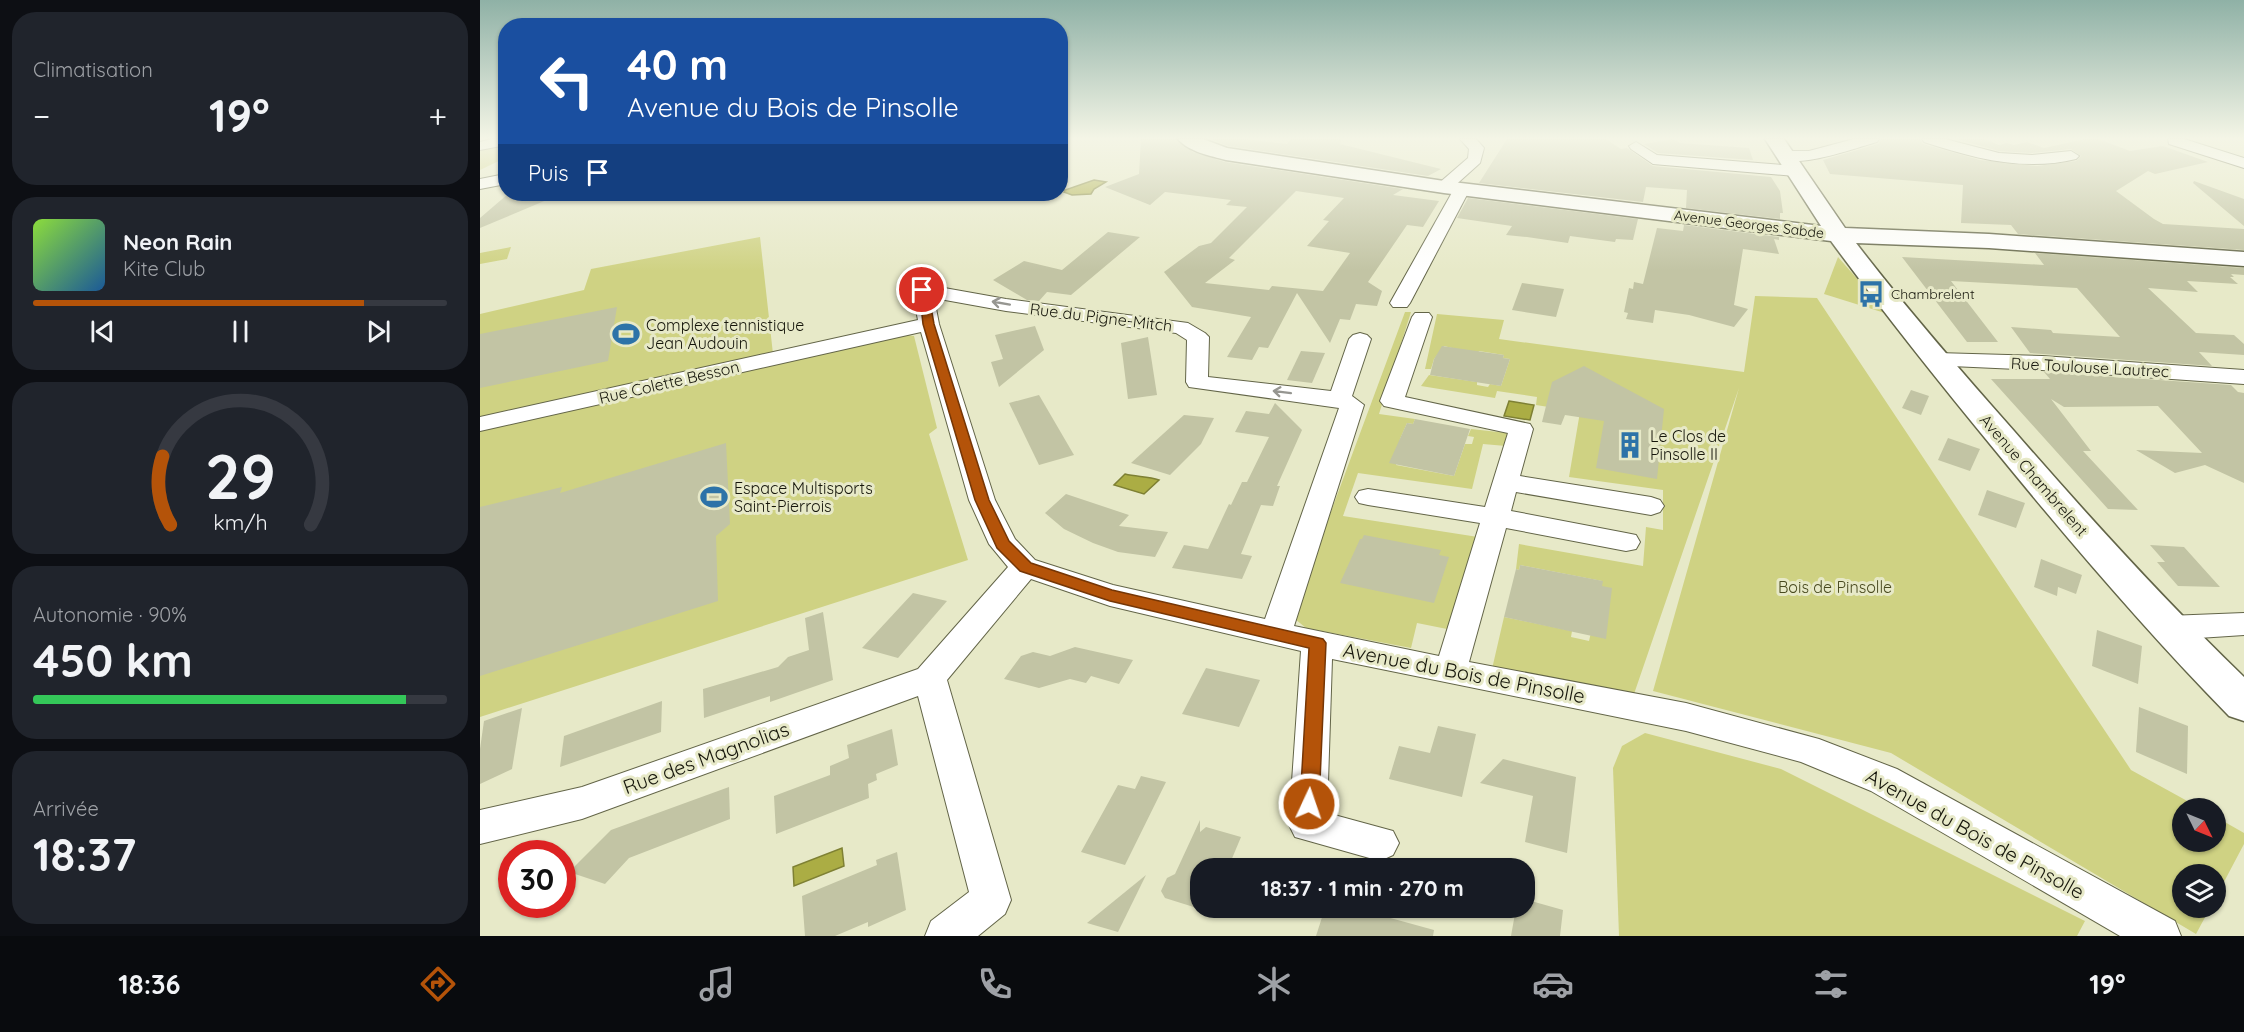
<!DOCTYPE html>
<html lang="fr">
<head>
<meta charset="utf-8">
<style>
  :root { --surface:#171b24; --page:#20242c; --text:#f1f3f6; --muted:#9ea1a6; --line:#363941; --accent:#b45309 }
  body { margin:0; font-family:Quicksand,sans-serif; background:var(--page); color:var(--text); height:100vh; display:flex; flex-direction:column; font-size:22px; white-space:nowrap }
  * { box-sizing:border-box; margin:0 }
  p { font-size:20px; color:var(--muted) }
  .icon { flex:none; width:33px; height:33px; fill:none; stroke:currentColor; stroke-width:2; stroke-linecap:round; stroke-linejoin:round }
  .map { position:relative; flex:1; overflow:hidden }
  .sheet { display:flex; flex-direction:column; gap:12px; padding:12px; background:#0d0f14; width:480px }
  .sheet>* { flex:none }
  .guide { position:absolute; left:18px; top:18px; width:570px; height:183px; border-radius:24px; box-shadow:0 2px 4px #0004; background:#1a4fa0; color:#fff; overflow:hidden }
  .needle { width:39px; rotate:133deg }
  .controls { position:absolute; left:1692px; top:798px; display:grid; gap:12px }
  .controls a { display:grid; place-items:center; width:54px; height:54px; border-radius:50%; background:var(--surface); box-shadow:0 2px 4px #0004; font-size:30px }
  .speed { position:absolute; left:18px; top:840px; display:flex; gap:12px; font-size:30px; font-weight:700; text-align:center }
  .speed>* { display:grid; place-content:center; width:78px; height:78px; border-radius:50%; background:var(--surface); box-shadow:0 2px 4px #0004; line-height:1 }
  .speed .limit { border:9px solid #d22; background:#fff; color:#111 }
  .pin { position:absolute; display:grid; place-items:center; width:51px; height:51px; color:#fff; margin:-26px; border:3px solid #fff; border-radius:50%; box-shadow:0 2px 6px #0007 }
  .me { position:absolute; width:66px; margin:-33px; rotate:3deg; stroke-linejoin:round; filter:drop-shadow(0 0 4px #0008) }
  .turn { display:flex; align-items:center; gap:21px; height:126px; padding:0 30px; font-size:27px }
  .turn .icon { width:78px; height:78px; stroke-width:2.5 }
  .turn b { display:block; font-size:42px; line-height:51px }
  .then { display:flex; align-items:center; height:57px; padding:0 30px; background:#0003; gap:12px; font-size:22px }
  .big { font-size:45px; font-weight:700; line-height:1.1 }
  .sheet .widget { flex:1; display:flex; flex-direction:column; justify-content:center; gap:9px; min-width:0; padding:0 21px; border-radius:24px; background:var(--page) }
  .sheet .dial { align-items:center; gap:0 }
  .dial svg { height:156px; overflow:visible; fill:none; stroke:var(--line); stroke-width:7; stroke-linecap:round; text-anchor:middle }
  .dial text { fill:var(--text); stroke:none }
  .song { display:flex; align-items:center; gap:18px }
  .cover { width:72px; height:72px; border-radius:9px; background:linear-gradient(135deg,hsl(90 70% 55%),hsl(210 70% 35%)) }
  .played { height:6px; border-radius:3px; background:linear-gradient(90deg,var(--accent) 80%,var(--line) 80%) }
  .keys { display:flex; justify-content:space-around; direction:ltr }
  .heat { display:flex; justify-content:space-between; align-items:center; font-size:33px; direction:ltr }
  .charge { height:9px; border-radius:4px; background:linear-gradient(90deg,#34c759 90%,var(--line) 0) }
  .trip { position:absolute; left:710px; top:858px; width:345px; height:60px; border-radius:24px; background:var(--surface); box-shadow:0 2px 4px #0004; font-weight:700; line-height:60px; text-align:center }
  .tabs { display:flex; height:96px; justify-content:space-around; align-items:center; background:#090b0e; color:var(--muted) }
  .tabs .icon { width:42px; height:42px }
  .tabs .on { color:var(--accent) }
  .tabs b { font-size:27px; color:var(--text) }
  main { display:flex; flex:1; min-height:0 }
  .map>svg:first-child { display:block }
</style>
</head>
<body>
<main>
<section class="sheet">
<div class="widget"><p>Climatisation</p>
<div class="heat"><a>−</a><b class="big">19°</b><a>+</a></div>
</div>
<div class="widget">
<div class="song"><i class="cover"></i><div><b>Neon Rain</b><p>Kite Club</p></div></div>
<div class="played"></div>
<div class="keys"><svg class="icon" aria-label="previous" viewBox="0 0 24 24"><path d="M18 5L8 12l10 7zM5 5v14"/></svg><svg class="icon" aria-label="pause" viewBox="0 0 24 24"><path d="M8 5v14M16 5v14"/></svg><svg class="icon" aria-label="next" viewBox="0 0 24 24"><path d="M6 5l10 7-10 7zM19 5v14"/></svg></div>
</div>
<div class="widget dial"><svg viewBox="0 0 100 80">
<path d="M14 69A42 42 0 1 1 86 69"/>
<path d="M14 69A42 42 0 0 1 10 34" stroke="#b45309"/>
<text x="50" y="56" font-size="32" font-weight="700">29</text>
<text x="50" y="72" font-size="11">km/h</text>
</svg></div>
<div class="widget"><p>Autonomie · 90%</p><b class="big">450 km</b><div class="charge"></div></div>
<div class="widget"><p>Arrivée</p><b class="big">18:37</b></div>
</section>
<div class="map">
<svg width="1764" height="936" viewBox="0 0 1764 936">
  <rect width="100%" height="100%" fill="#e7e9c8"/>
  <!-- green -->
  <g fill="#cfd283">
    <path d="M25 146V158L0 170V150Z"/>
    <path d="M280 237 293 354 0 418V314L104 290 111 269Z"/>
    <path d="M31 247 27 259 0 264V253Z"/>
    <path d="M1358 257 1408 314 1344 294Z"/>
    <path d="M1275 296 1337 298 1651 770 1720 808H1702V842H1736V817L1764 833V844L1736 897V874H1702V908H1730L1716 934 1411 753 1173 691 1259 388 1154 694 1012 669 1024 617 1092 631 1091 637 1109 641 1122 586V581L1040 565 1039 570 1036 569 1039 544 1163 566 1166 527 1183 530V490L1089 477 1100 412 1056 405 1057 397 1017 391 1015 398 941 386 949 375 997 382V385L1008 387 1010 384 1021 386 1030 359 1023 358 1024 355 999 351 997 354 964 346 954 359 951 369H945L957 314 1024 320 1019 339 1264 372Z"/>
    <path d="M925 312H931L899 414 935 419 933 424 927 423 920 439 916 465 974 476 985 444H992L994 437 988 436 991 429 1027 433 1026 446 1003 444 992 489 878 473 863 516 998 537 967 629 937 623 931 648 826 628 815 619 816 606Z"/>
    <path d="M426 335 434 336 457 428 449 434 488 560 0 717V431Z"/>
    <path d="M1165 733 1301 769 1605 921 1597 936H1139L1133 768 1142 746Z"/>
  </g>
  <!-- water -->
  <g fill="#abad44" stroke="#7e8033" stroke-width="1.5">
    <path d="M614 180 626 182 614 189 611 194 592 195 584 192 585 190Z"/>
    <path d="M1029 401 1054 405 1050 420 1024 416Z"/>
    <path d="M645 474C657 477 668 476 679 480L664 494 634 485Z"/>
    <path d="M362 848 364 866 314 886 313 867Z"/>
  </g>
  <!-- building -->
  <g fill="#c2c4a4" fill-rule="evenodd">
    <path d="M661 139H696L713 152 745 162 923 189 913 195 959 201 943 227 927 225 888 282 902 291 897 306 876 304 870 320 860 319 850 343 817 293 788 348 779 347 772 360 747 357 771 317 712 307 684 272 719 246 731 243 767 207 746 205 751 200 685 192 670 205 625 187 659 174ZM816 191 864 198 843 220 849 221 827 246 870 253 843 291 792 286 789 290 725 283 755 260 749 258Z"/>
    <path d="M731 139H765L807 144 811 139H861L860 144 961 169 948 176 748 146Z"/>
    <path d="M1027 139H1126L1141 149 1147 148 1173 166 1291 177 1300 191 1303 213H1300V219L1206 208 1207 190 1166 187 1163 202 999 183Z"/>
    <path d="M1193 139 1200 143 1269 148 1273 160 1178 153 1164 144Z"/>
    <path d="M1401 139H1440L1443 144 1500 160 1557 166 1596 161 1601 156 1591 149 1552 153 1519 151 1476 139H1504L1519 145 1527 143 1534 145 1547 142 1564 148 1605 139H1618L1650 151 1683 146 1728 162 1675 174 1668 171 1636 191 1674 219 1683 224 1764 229V250L1538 234 1531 225 1481 223 1483 185 1350 174 1343 160 1398 144Z"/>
    <path d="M1714 181 1764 199V226L1713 183Z"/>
    <path d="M28 194H81L0 228V218Z"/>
    <path d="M988 198 1158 219 1153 240 1136 239 1135 242 1090 236 1088 243 1047 237 1026 235 1032 226 977 218Z"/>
    <path d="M1204 225 1299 237V240L1294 239 1299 254 1263 249 1254 305 1268 309 1254 327 1209 315 1175 310 1173 323 1146 319 1148 313 1144 312 1149 288 1153 289 1154 282 1163 284 1177 228 1203 231Z"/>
    <path d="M628 232 660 237 591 295 567 292 559 301 547 300 513 280 544 261 582 270Z"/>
    <path d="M1555 253 1764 268V275L1751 274 1754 277H1750L1758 284 1707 281 1718 292 1668 288 1716 333 1754 335 1764 344V355L1719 352 1732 366 1550 353 1531 327 1571 330 1573 333 1640 337 1597 288 1471 281 1518 342H1487L1422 257 1564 265Z"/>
    <path d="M1042 283 1084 289 1076 317 1032 310Z"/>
    <path d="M137 307 128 361 0 388V334Z"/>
    <path d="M555 326 564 350 519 387 511 362 523 359 515 335Z"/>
    <path d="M668 337 677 395 648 399 641 343Z"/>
    <path d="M962 346 1024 355 1023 358 1030 359 1021 386 950 375 954 359Z"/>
    <path d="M821 351 845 353 832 383 807 380Z"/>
    <path d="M1104 366 1184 409 1177 479 1116 468 1124 421 1085 415 1081 425 1062 422 1072 382Z"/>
    <path d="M1564 372 1751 385 1758 392 1764 393V483L1725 465 1695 473 1656 450 1722 453 1678 406 1584 407 1571 399 1611 451H1603L1658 510 1628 509 1511 379H1570Z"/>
    <path d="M1431 390 1449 396 1441 415 1422 408Z"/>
    <path d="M559 395 594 455 559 465 529 403Z"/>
    <path d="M795 403 822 430 797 486H800L793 506 781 505 761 554 772 556 762 579 692 568 704 545 728 549 749 504 751 505 762 482H767L789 437 755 432 766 411 789 414Z"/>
    <path d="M704 415 734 418 721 444 690 475 651 463Z"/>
    <path d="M935 419 990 429 974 476 909 463 927 423 933 424Z"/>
    <path d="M1468 438 1500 449 1490 471 1458 460Z"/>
    <path d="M246 443 250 524 236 536 238 601 0 676V507L82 487 80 493Z"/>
    <path d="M1507 490 1545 503 1536 528 1498 515Z"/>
    <path d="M586 494 649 515 639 526 688 532 675 557 638 552 613 543 584 529 565 513Z"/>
    <path d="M884 535 961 550 959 555 969 557 954 603 860 583 880 539H882Z"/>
    <path d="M1670 545 1704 547 1740 587 1698 586 1677 562H1685Z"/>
    <path d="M1561 559 1602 575 1596 594 1578 587 1577 596 1554 587Z"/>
    <path d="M1040 565 1123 581 1122 586 1132 588 1126 639 1024 617 1036 569 1039 570Z"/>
    <path d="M433 593 467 601 418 658 382 648Z"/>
    <path d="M343 612 353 680 290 702V696L224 718 223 689 298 667 308 657 329 650 325 618Z"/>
    <path d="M1617 630 1662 646 1658 684 1612 666Z"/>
    <path d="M595 647 653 660 639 684 611 676 606 683 590 679 559 688 524 679 541 656 553 652 570 656Z"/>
    <path d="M726 668 780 680 759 727 702 714Z"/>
    <path d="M182 701 181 732 80 767 84 736Z"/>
    <path d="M1659 707 1708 726 1707 774 1656 752Z"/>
    <path d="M42 708 32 769 0 784V749L4 721Z"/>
    <path d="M958 726 996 734 982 797 909 779 919 746 950 753Z"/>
    <path d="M412 729 418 765 396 774 397 780 388 784 389 798 296 834 294 796 350 775V766L369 758 367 745Z"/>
    <path d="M1023 759 1096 777 1087 853 1045 842 1053 796 1000 783Z"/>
    <path d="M661 776 686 782 645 865 601 852 638 785 655 789Z"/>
    <path d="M249 787 250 819 149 858 125 884 89 872 131 830Z"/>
    <path d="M720 820V832L726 827 761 837 748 868H720V909L685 898 681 891 687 878 695 874Z"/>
    <path d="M417 852 426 910 388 927V922L355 936H325L322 896 397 865 396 860Z"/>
    <path d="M666 875 638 932 607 923Z"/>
    <path d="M1044 899 1083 910 1080 936H1031L1036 908H1044Z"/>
    <path d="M845 908H874L954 930 953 936H836Z"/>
  </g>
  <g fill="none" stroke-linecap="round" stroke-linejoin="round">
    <defs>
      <g id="street">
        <path d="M11 139H26V145L0 150V142Z"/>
        <path d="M980 139H996L1004 148 1000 163 970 190H958L956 187 958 184 988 158 989 149Z"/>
        <path d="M1374 139H1399L1397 142C1378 147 1311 172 1297 156L1305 151H1329Z"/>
        <path d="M1442 139H1465L1519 153 1552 155 1591 151 1599 156 1596 159C1544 172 1493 158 1444 142Z"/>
        <path d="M1688 139H1704L1764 158V168L1689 144Z"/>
        <path d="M1156 142 1177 155 1315 166 1323 171 1315 176 1173 164 1151 149 1149 146Z"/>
        <path d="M25 174 26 184 0 189V179Z"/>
        <path d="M982 184 990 189 930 303 927 307H913L910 303 974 189Z"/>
        <path d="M442 284 526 299 708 323 725 333 729 337 728 377 851 391 869 339 873 335 880 333 887 335 891 339 872 396 884 405 814 626 959 656 1000 523 888 505 879 503 875 497 879 491 888 489 1005 507 1028 433 904 406 900 401 932 317 935 313H949L952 317 925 397 1050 424 1053 429 1040 476 1171 497 1180 500 1184 506 1180 512 1171 515 1036 492 1031 511 1146 533 1156 535 1160 542 1156 549 1146 551 1026 528 989 662 1206 703 1339 739 1417 769 1695 921 1701 936H1640L1391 791 1321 762 1206 731 852 659 847 813 913 831 919 843 913 855 900 861 815 837 809 825 821 651 630 606 551 579 467 680 531 900 525 914 498 936H445L451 921 489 892 438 696 102 819 0 844V810L102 787 438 669 528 567 509 544 489 500 441 332 0 431V417L438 320 432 290 435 286ZM454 298 526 311 696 333 707 340 706 382 709 387 859 408 785 619 633 585 555 560 535 539 515 500 459 324Z"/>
        <path d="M1457 353 1562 356 1764 370V384L1562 370 1449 365 1446 360 1449 355Z"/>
        <path d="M1764 613V635L1688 640 1677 636 1673 628 1677 620 1688 616Z"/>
      </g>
      <path id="secondary" d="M698 139H723L747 148 964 181 1341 226 1285 139H1304L1365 228 1509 234 1764 252V266L1509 248 1376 243C1426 308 1479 369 1534 431 1608 516 1683 599 1764 677V721L1749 716C1666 631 1589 541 1514 449 1458 381 1403 312 1351 241L964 193 746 160C731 156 709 152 698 139Z"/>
    </defs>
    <!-- street casing -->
    <use href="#street" stroke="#636548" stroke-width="2"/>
    <!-- secondary casing -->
    <use href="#secondary" stroke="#636548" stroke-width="3"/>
    <!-- street -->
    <use href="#street" fill="#fff" fill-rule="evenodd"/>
    <!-- secondary -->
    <use href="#secondary" fill="#fff" fill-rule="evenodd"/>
  </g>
  <!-- one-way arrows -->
  <defs><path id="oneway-shaft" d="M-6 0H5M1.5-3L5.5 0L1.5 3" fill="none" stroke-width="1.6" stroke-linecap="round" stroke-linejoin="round" transform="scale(1.5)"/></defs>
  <g stroke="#969691">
    <use href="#oneway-shaft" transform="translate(521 303) rotate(-170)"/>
    <use href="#oneway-shaft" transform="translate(802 392) rotate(-173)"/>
  </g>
  <!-- sky -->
  <linearGradient id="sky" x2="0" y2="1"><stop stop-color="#8fb1a6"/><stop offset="0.51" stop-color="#f4f5e6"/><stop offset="1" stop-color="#f4f5e6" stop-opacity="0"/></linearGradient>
  <rect width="1764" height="271" fill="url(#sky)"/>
  <!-- route -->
  <path fill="#b45309" stroke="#753606" stroke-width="1.5" d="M439 287 448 290 454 324 509 500 529 541 551 563 632 590 843 639 846 643 839 804 836 810 829 812 822 810 820 804 829 648 630 601 540 571 517 548 495 500 443 324Z"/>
  <!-- icons -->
  <defs>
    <symbol id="bus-bare" viewBox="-9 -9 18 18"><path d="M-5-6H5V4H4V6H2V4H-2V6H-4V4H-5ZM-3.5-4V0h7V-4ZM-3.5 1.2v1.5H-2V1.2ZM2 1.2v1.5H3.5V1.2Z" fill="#2d73a8" stroke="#e7e9c8" stroke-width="2.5" paint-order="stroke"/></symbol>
    <symbol id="stadium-bare" viewBox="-9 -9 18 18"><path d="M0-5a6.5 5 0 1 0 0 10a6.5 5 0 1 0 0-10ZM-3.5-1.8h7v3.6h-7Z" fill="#2d73a8" stroke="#e7e9c8" stroke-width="2.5" paint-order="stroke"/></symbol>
    <symbol id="building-bare" viewBox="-9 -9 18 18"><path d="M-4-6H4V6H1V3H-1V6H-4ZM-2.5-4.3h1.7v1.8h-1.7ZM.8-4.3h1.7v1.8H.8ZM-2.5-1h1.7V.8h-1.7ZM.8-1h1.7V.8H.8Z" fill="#2d73a8" stroke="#e7e9c8" stroke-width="2.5" paint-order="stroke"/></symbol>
  </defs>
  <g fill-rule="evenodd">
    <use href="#bus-bare" x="1372" y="275" width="38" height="38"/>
    <use href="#stadium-bare" x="127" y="315" width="38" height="38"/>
    <use href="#building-bare" x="1131" y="426" width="38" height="38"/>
    <use href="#stadium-bare" x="215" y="478" width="38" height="38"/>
  </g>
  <g text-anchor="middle" stroke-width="6" stroke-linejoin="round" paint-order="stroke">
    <!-- far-street labels -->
    <g font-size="14" fill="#16160b" stroke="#e7e9c8">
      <text transform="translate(1269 224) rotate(7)" y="5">Avenue Georges Sabde</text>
    </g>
    <!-- far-poi labels -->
    <g font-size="14" fill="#16160b" stroke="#e7e9c8" text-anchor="start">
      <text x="1411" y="299">Chambrelent</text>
    </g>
    <!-- street labels -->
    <g font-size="16" fill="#16160b" stroke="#e7e9c8">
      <text transform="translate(621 317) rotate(7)" y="6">Rue du Pigne-Mitch</text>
      <text transform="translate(1610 367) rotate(3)" y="6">Rue Toulouse Lautrec</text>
      <text transform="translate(189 382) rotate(-13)" y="6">Rue Colette Besson</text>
      <text transform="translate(1554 475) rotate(49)" y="6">Avenue Chambrelent</text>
    </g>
    <!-- poi labels -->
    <g font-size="16" fill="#16160b" stroke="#e7e9c8" text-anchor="start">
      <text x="166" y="331">Complexe tennistique<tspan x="166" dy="18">Jean Audouin</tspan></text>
      <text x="1170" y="442">Le Clos de<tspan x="1170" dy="18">Pinsolle II</tspan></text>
      <text x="254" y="494">Espace Multisports<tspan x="254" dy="18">Saint-Pierrois</tspan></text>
    </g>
    <!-- park labels -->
    <g font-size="16" fill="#494a1f" stroke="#e7e9c8">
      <text x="1355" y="593">Bois de Pinsolle</text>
    </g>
    <!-- near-street labels -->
    <g font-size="20" fill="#16160b" stroke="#e7e9c8">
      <text transform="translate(984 673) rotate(11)" y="7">Avenue du Bois de Pinsolle</text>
      <text transform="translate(226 758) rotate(-20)" y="7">Rue des Magnolias</text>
      <text transform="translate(1495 834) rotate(29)" y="7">Avenue du Bois de Pinsolle</text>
    </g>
  </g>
</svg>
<div class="controls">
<a><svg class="needle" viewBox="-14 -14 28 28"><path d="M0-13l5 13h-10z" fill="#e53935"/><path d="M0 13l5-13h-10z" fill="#9ea1a6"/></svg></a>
<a><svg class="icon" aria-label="layers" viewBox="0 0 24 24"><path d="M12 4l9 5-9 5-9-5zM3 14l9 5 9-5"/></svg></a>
</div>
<div class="speed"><div class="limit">30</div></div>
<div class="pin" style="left:442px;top:290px;background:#d93025"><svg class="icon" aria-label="arrive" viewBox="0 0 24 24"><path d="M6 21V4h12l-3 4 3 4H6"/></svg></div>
<svg class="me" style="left:829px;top:804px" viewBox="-20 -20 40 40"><circle r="17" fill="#b45309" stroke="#fff" stroke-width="3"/><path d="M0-11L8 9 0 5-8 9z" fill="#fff"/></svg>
<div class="trip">18:37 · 1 min · 270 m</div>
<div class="guide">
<div class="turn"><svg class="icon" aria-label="left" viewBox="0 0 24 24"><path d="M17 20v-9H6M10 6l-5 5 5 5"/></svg><div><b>40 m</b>Avenue du Bois de Pinsolle</div></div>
<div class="then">Puis<svg class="icon" aria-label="arrive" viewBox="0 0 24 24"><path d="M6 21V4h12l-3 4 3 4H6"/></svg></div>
</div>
</div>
</main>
<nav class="tabs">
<b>18:36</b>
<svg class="icon on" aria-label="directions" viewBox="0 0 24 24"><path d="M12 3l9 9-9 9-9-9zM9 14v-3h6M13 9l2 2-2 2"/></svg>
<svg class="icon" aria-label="music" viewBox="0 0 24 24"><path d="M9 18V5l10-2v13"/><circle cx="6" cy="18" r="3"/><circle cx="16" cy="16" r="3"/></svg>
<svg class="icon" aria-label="phone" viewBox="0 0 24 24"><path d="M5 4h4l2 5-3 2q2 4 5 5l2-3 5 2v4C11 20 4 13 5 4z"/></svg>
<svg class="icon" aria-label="climate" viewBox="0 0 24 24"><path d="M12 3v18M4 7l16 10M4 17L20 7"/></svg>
<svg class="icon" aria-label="car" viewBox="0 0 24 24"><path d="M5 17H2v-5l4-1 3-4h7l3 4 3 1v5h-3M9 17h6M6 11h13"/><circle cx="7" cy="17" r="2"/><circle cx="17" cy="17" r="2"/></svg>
<svg class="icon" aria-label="filters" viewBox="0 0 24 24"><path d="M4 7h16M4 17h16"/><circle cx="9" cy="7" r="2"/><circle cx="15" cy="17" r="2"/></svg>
<b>19°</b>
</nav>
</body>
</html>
